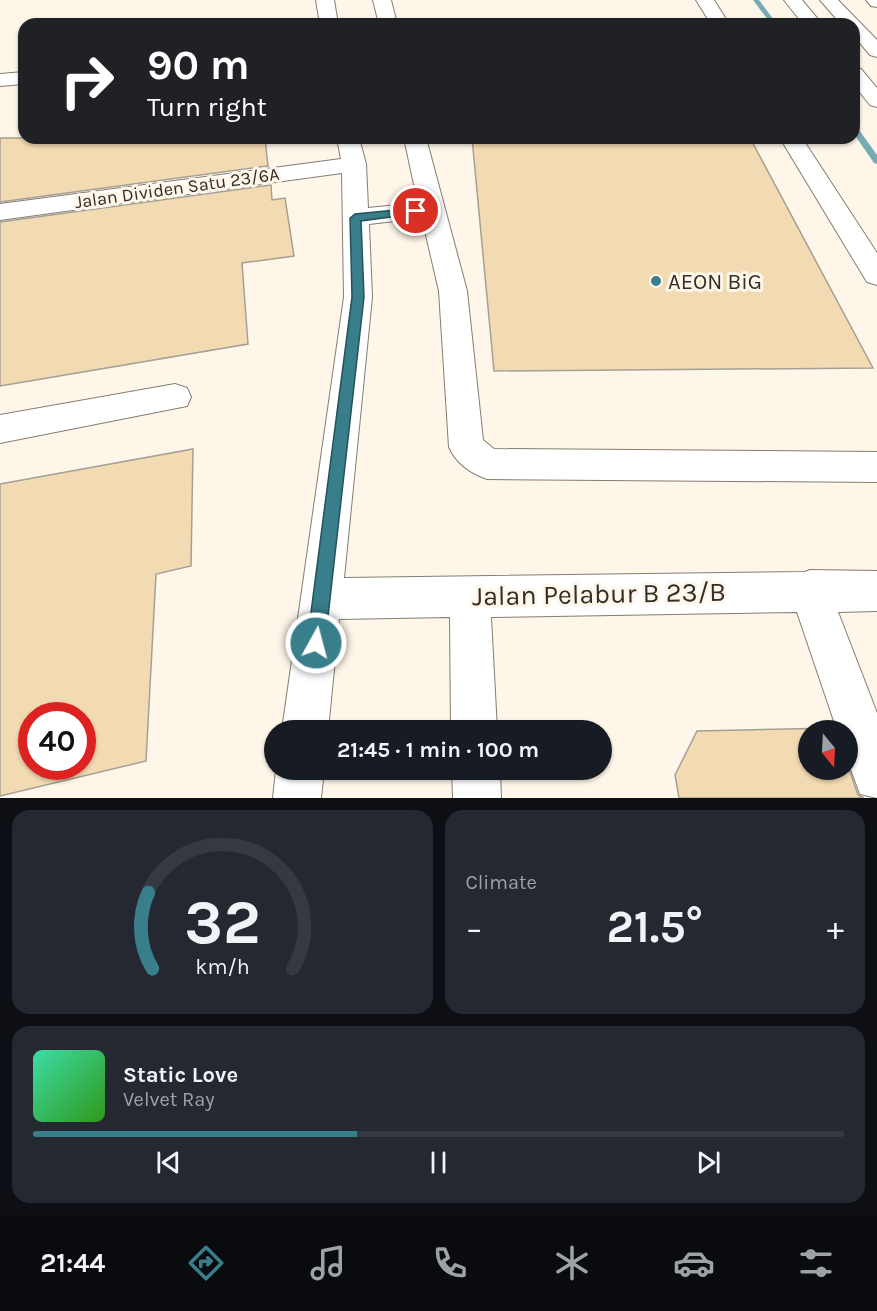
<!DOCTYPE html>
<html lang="en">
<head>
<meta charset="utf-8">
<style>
  :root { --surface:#171b24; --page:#242831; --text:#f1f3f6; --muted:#9ea1a6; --line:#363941; --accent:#387e8b }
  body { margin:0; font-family:Karla,sans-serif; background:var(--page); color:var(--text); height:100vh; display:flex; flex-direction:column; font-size:22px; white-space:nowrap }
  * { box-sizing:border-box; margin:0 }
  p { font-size:20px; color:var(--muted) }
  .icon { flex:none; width:33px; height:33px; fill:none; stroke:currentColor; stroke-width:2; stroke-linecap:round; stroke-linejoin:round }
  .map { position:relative; height:798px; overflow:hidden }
  .panel { display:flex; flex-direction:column; gap:12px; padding:12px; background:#0d0f14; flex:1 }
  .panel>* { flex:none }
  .banner { position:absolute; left:18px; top:18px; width:842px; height:126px; border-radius:18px; box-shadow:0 2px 4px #0004; background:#202124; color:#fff; overflow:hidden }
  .needle { width:39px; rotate:162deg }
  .fabs { position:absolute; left:798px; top:720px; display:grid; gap:12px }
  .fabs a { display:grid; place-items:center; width:60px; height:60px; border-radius:50%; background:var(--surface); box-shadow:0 2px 4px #0004; font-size:30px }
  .speed { position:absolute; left:18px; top:702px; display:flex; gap:12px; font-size:30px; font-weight:700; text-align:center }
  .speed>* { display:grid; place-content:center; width:78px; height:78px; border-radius:50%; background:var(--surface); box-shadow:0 2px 4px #0004; line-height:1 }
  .speed .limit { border:9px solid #d22; background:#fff; color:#111 }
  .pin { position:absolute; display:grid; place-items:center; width:51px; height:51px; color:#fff; margin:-26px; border:3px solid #fff; border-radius:50%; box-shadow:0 2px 6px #0007 }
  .me { position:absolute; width:66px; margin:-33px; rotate:7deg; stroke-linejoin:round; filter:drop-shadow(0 0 4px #0008) }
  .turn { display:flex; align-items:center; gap:21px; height:126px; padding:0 30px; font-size:27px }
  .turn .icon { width:78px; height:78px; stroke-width:2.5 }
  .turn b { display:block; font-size:42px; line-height:51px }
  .big { font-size:45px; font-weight:700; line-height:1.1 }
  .panel .card { flex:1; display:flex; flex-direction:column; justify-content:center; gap:9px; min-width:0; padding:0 21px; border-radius:18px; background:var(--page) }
  .panel .dial { align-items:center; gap:0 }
  .dial svg { height:156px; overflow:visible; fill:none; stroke:var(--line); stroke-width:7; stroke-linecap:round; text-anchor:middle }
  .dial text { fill:var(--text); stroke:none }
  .song { display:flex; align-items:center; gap:18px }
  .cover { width:72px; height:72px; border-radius:9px; background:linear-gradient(135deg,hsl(160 70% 55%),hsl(110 70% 35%)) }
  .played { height:6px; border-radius:3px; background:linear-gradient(90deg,var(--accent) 40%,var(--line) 40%) }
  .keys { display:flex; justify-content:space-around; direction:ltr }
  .heat { display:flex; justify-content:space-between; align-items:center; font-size:33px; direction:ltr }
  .panel .tiles { flex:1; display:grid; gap:12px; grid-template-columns:1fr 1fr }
  .card:last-child { grid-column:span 2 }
  .trip { position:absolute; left:264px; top:720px; width:348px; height:60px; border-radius:30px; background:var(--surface); box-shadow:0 2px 4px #0004; font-weight:700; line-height:60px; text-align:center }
  .tabs { display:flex; height:96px; justify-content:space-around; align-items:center; background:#090b0e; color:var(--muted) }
  .tabs .icon { width:42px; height:42px }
  .tabs .active { color:var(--accent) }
  .tabs b { font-size:27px; color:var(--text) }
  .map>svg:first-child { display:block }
</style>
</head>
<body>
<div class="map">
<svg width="877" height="798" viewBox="0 0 877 798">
  <rect width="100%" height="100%" fill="#fef6e9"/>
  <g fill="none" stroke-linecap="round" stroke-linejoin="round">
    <!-- stream -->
    <g fill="#77acb6" fill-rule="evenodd">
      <path d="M753 0H759L777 24H771Z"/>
      <path d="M854 127H857L877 155V164L874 163 854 134Z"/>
    </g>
  </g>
  <!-- building -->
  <g fill="#f2dbb3" stroke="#a69f94" stroke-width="1.5" fill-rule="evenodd">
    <path d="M0 138H265L268 166 0 202Z"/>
    <path d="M472 138H750L873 368 494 371Z"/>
    <path d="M271 185 272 200 285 198 294 256 242 263 248 344 0 386V222Z"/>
    <path d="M193 449 191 566 156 574 146 761 0 796V484ZM32 716H82V766H32Z"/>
    <path d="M834 728 835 730H808V770H848V766L858 795 864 798H679L675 775 697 731Z"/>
  </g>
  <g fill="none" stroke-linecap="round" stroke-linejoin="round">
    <defs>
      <g id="minor">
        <path d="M316 0H334L338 24H320Z"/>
        <path d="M373 0H391L397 24H379Z"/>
        <path d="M696 0H714L729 24H711Z"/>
        <path d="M24 72V84L0 86V74Z"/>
        <path d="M337 138H359L366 164 368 208 418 203 404 138H426L467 291 483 440 494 449 877 452V482L487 479C470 473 456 463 449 447L439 291 422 218 369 224 372 297 344 578 805 572 810 570 877 571V611L838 612 877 713V798L860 794 848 761V730H837L797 612 491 617 497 730H451L450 617 339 619 328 730H282L344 297 342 173 0 220V204L341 159Z"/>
        <path d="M780 138H802L877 253V285L867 282Z"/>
        <path d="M175 384 187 388 191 397 187 406 0 443V415Z"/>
        <path d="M276 770H324L321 798H273Z"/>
        <path d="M452 770H500L501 798H453Z"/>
      </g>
      <g id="major">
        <path d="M784 0H802L822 24H803Z"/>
        <path d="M854 67 861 69 877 88V107L870 105 854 85Z"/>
      </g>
      <g id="highway">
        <path d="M820 0H838L877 40V57L870 55 854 36V24H841Z"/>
        <path d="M866 0H877V7L871 6Z"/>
      </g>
    </defs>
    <!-- minor casing -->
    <use href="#minor" stroke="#847d72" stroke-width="2"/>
    <!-- major casing -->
    <use href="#major" stroke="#847d72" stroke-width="2"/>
    <!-- highway casing -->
    <use href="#highway" stroke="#847d72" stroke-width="2"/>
    <!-- minor -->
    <use href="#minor" fill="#fff" fill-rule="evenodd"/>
    <!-- major -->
    <use href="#major" fill="#fff" fill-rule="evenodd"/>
    <!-- highway -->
    <use href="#highway" fill="#fff" fill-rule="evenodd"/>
  </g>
  <!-- route -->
  <path fill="#387e8b" stroke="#24525a" stroke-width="1.5" d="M416 208 420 209V213L361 221 364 297 325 643 322 649 316 652 310 649 307 643 352 297 350 218 355 214Z"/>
  <!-- markers -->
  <circle fill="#387e8b" stroke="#fef6e9" stroke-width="2" cx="656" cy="281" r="6"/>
  <g text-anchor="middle" stroke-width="6" stroke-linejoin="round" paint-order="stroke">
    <!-- far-street labels -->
    <g font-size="18" fill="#322f2a" stroke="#fef6e9">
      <text transform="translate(177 188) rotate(-8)" y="6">Jalan Dividen Satu 23/6A</text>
    </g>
    <!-- poi labels -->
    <g font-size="22" fill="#322f2a" stroke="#fef6e9" text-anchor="start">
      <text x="668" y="289">AEON BiG</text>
    </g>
    <!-- near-street labels -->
    <g font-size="27" fill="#322f2a" stroke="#fef6e9">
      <text transform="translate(599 594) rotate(-1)" y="9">Jalan Pelabur B 23/B</text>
    </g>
  </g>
</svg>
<div class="fabs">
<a><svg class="needle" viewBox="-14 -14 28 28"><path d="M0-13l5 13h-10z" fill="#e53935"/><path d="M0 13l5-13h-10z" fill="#9ea1a6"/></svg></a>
</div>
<div class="speed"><div class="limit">40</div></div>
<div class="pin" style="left:416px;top:211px;background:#d93025"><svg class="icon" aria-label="arrive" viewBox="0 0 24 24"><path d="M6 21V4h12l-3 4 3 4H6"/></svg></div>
<svg class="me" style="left:316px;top:643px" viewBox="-20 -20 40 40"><circle r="17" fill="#387e8b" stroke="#fff" stroke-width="3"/><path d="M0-11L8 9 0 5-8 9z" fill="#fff"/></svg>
<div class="trip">21:45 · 1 min · 100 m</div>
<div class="banner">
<div class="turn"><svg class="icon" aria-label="right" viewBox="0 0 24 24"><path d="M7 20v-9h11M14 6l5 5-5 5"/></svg><div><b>90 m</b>Turn right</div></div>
</div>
</div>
<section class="panel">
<div class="tiles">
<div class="card dial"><svg viewBox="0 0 100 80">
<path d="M14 69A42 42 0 1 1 86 69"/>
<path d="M14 69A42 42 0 0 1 12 30" stroke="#387e8b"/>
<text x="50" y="56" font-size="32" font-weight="700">32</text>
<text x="50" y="72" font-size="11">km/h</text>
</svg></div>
<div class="card"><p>Climate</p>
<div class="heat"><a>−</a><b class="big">21.5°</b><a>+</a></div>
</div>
<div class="card">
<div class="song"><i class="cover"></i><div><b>Static Love</b><p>Velvet Ray</p></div></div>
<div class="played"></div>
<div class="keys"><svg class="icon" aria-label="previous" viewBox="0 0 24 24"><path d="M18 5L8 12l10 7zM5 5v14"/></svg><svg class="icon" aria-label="pause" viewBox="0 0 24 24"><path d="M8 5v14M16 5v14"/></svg><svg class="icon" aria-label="next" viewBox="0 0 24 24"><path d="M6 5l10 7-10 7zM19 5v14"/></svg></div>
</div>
</div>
</section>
<nav class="tabs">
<b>21:44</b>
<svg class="icon active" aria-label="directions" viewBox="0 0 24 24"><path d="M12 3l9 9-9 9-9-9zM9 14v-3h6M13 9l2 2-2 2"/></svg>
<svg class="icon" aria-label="music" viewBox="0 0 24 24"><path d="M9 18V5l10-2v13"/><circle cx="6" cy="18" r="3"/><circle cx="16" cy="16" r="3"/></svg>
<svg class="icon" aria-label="phone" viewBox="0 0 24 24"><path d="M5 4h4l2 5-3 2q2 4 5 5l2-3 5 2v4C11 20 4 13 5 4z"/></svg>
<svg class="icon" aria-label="climate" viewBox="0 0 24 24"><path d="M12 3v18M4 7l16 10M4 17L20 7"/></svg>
<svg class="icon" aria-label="car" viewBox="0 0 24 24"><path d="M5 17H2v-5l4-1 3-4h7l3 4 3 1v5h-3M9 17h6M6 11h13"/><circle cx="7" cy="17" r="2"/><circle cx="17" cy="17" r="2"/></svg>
<svg class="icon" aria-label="filters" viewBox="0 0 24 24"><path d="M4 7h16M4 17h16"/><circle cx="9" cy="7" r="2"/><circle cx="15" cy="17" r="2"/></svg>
</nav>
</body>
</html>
